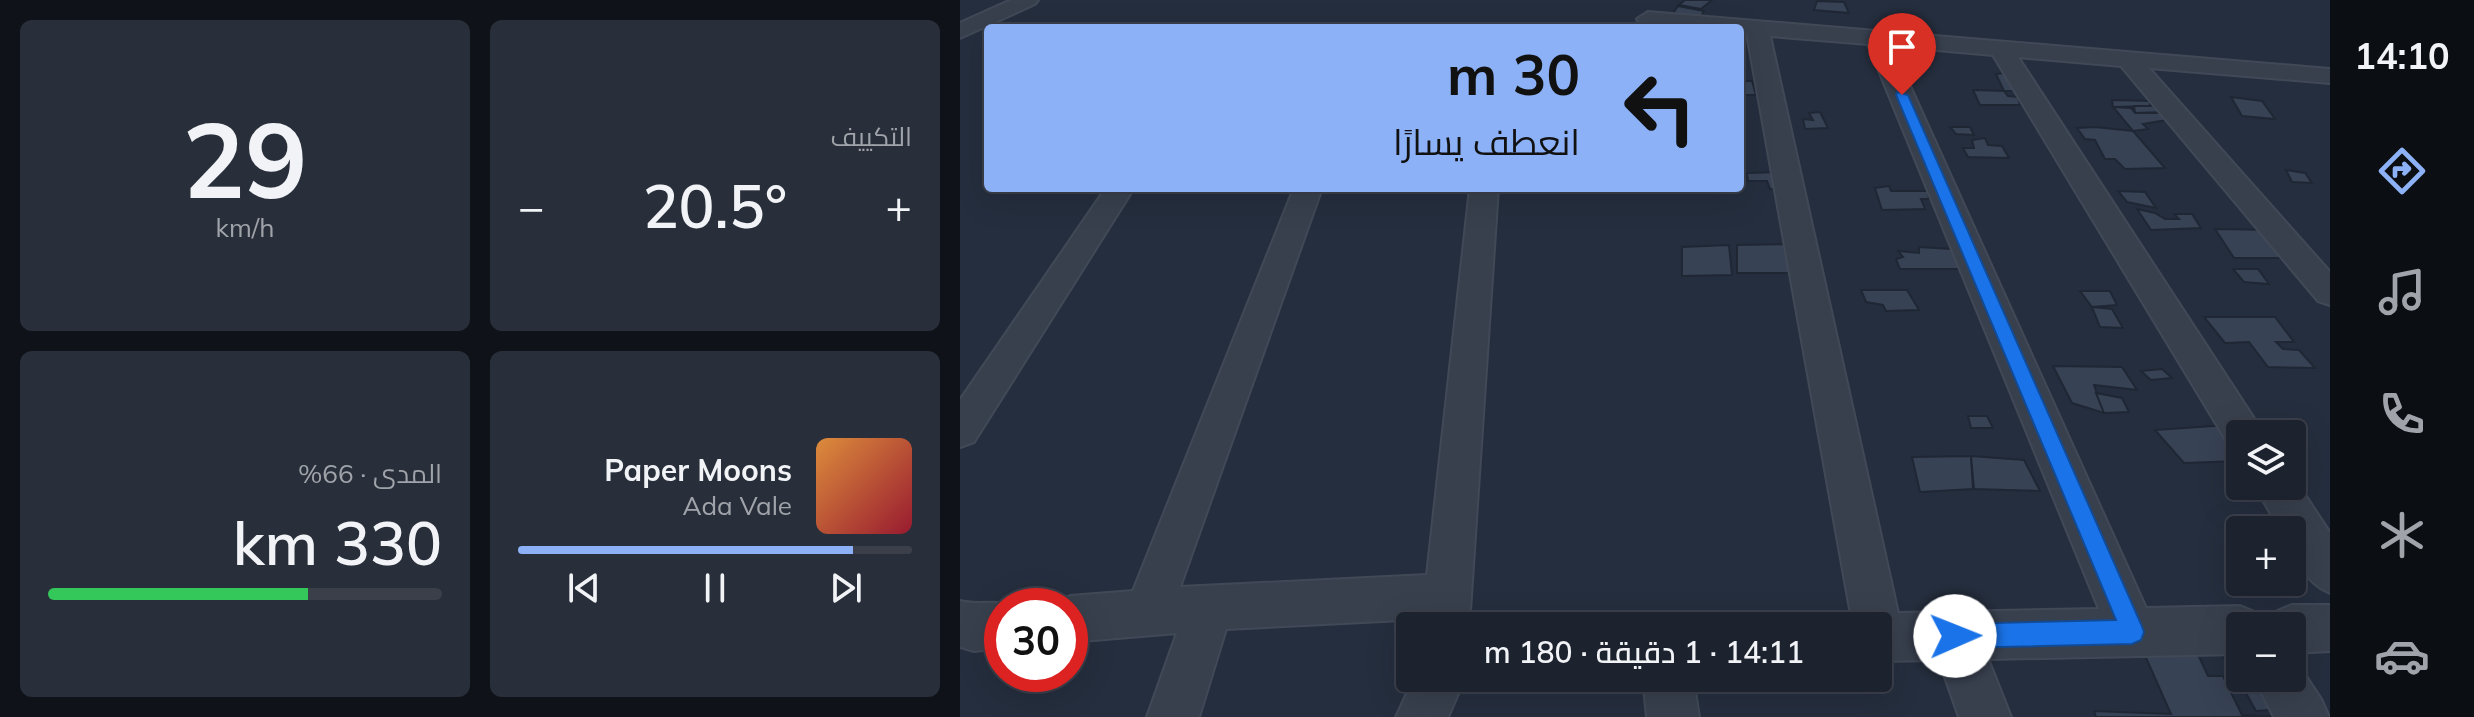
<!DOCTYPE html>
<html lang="ar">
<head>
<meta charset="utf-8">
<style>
  :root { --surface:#1c222e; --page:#292f3a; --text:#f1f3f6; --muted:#a0a4aa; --line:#3a3f4a; --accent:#8cb1f6 }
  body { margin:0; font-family:Mulish,Cairo,sans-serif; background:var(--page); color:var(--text); direction:rtl; height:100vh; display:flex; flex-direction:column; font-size:30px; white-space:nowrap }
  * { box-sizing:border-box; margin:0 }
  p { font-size:26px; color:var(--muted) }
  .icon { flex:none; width:44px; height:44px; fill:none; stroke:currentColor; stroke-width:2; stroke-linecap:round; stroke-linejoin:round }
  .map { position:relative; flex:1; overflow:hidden; direction:ltr }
  .side { display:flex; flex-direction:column; gap:20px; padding:20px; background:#0f1319; width:960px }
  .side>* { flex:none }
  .top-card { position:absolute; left:24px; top:24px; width:760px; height:168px; border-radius:8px; box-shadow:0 8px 32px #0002,0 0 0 2px var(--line); direction:rtl; background:#8cb1f6; color:#111; overflow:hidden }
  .buttons { position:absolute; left:1266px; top:420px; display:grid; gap:16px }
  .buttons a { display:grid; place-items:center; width:80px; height:80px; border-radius:8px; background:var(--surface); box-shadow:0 8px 32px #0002,0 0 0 2px var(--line); font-size:40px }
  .speed { position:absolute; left:24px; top:588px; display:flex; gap:16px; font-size:40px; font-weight:700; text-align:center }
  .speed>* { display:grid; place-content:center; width:104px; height:104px; border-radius:50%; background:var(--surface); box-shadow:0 8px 32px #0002,0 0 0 2px var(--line); line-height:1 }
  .speed .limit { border:12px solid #d22; background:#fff; color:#111 }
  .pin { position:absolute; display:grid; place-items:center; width:68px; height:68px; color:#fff; margin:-82px -34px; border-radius:50% 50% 50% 0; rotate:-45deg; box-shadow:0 0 8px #0007 }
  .pin .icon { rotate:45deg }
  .me { position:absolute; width:88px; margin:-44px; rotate:89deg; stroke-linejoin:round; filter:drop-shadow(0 0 6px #0008) }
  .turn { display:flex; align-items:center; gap:28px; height:168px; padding:0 32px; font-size:36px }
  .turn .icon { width:104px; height:104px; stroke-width:2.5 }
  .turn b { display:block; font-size:56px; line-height:68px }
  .big { font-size:60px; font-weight:600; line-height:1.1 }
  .side .tile { flex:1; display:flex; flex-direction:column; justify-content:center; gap:12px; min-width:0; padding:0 28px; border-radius:12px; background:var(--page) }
  .side .dial { align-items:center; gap:0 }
  .dial b { font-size:104px; line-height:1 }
  .song { display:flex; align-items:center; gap:24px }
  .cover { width:96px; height:96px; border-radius:12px; background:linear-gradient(135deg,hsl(30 70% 55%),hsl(350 70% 35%)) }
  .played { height:8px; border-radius:4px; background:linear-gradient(90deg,var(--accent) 85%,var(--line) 85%) }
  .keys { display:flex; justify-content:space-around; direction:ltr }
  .heat { display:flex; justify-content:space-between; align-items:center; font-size:44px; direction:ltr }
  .charge { height:12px; border-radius:6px; background:linear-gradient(90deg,#34c759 66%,var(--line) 0) }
  .side .tiles { flex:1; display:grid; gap:20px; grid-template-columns:repeat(2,1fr) }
  .trip { position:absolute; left:436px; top:612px; width:496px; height:80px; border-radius:8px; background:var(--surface); box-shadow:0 8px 32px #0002,0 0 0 2px var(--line); font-weight:600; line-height:80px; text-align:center; direction:rtl }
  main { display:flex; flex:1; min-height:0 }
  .dock { display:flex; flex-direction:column; width:144px; justify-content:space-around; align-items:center; background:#0b0e12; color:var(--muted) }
  .dock .icon { width:56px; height:56px }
  .dock .active { color:var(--accent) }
  .dock b { font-size:36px; color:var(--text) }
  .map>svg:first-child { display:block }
</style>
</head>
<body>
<main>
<nav class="dock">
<b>14:10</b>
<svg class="icon active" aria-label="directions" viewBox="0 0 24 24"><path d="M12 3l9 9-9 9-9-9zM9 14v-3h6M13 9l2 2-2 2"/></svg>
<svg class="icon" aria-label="music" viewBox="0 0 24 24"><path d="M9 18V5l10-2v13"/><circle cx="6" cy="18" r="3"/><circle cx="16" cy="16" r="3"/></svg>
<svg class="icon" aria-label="phone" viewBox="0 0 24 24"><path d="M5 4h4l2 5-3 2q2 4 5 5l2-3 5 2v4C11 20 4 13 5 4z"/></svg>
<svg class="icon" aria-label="climate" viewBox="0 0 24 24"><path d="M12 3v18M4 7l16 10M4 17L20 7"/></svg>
<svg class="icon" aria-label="car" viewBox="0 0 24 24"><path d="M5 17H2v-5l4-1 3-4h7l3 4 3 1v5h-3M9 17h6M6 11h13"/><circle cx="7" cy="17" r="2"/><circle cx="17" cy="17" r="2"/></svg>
</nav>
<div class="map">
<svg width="1370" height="717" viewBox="0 0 1370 717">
  <rect width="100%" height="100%" fill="#252e3e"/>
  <!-- building -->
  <g fill="#374254" stroke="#1f2735" stroke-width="2">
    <path d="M725 0H752L741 9 719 5Z"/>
    <path d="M857 1 884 2 889 13 854 10Z"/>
    <path d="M718 6 744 11 741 17 713 13Z"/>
    <path d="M1045 73 1061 91H1044L1036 74Z"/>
    <path d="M780 81H792L796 95H780Z"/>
    <path d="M1013 90 1044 91 1048 96 1058 97 1060 105H1020Z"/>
    <path d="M1271 97 1302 101 1315 119 1282 116Z"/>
    <path d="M1152 100 1190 101V106L1153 107Z"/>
    <path d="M1174 106H1201L1207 112 1175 113Z"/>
    <path d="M1153 107 1171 108 1175 113H1200L1207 120 1183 124 1188 129 1173 131Z"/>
    <path d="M860 112 868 128 845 129 843 119 853 120 849 113Z"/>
    <path d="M990 127H1010L1014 135 996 134Z"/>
    <path d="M1135 127 1173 131 1205 168 1165 169 1155 159H1145L1135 140 1125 139 1117 128Z"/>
    <path d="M1025 138 1028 145 1042 146 1049 158 1008 157 1003 148H1014L1012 140Z"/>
    <path d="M1326 170 1345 173 1352 183 1332 182Z"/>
    <path d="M821 172 825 190 810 189 807 181H788L787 173Z"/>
    <path d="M929 186 931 191H968L969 199H961L965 209 922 210 915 188Z"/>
    <path d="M1158 191 1185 192 1196 208 1167 202Z"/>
    <path d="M1177 209 1195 213 1205 219H1219L1214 214H1232L1241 228 1191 230Z"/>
    <path d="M1255 229 1315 230 1324 258H1274Z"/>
    <path d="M834 244 842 273H777V245Z"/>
    <path d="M769 245 772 275 722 276V247Z"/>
    <path d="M959 247 992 249 1006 269H940L936 259 943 257 938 251 959 253Z"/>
    <path d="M1273 269H1298L1309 284 1284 282Z"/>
    <path d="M901 290H947L959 310 926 311 923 305 906 302Z"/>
    <path d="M1120 291H1150L1157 305 1132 307Z"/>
    <path d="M1132 307 1152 309 1163 328 1140 327Z"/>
    <path d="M1244 317H1315L1334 342H1316L1323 349 1339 350 1355 368 1308 367 1289 342 1265 343Z"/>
    <path d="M1093 366 1162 367 1177 390 1134 385 1144 413 1112 403Z"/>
    <path d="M1202 369 1212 378 1191 380 1181 371Z"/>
    <path d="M1136 393 1162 398 1169 412 1144 413Z"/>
    <path d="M1008 416H1027L1033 428H1011Z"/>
    <path d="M1268 425 1279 443 1280 461 1224 463 1195 430Z"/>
    <path d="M1011 456 1013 489 960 492 952 457Z"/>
    <path d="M1011 456 1064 460 1080 491 1014 489Z"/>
    <path d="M1280 645V674H1273L1257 646Z"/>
    <path d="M1236 650 1248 676H1263L1282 715 1331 717H1136L1134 711 1211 714 1183 651Z"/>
    <path d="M1277 677 1305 678 1323 709 1296 711Z"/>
  </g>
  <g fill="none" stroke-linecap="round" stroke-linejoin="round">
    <defs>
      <g id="street">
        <path d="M51 0H78L75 4 0 38V23Z"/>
        <path d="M688 12 1370 69V83L1189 68 1370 272V305L1358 301 1161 66 1058 57 1297 423 1303 434H1280V449L1269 445 1033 55 932 46 1186 608 1280 606 1297 613 1302 626H1280V654L1028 659 1051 717H999L979 660 918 661V626H893L787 34 780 33V28H717L680 24 677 19ZM810 36 908 44 1139 609 938 613Z"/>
        <path d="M146 188H174L14 442 0 447V400Z"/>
        <path d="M334 188H362L220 587 467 575 510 188H538L509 626H461L462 619 266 629 239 717H187L217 633 110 642V606H92L110 596 173 591Z"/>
        <path d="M1332 475 1370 533V593C1345 583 1332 557 1332 530H1320L1295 486H1332Z"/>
        <path d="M0 601C18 606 36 599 53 606H42V648L14 651 0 647Z"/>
        <path d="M1332 605H1370V651L1332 653V626H1310L1315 612Z"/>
        <path d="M1332 659 1336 661 1361 699 1369 717H1314L1294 678H1332Z"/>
        <path d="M454 678H505L488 717H436Z"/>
        <path d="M683 678H733L739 717H687Z"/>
      </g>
    </defs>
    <!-- street casing -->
    <use href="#street" stroke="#414957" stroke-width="4"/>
    <!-- street -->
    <use href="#street" fill="#38404e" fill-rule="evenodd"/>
  </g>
  <!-- route -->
  <path fill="#1a73e8" stroke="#114b97" stroke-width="2" d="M937 92 948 95 1181 624 1184 632 1181 640 1172 644 995 648 987 645 983 636 987 627 995 624 1156 620 936 95Z"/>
</svg>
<div class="buttons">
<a><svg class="icon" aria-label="layers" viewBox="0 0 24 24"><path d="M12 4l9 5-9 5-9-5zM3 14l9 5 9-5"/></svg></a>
<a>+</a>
<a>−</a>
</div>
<div class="speed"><div class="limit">30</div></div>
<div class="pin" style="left:942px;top:95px;background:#d93025"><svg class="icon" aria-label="arrive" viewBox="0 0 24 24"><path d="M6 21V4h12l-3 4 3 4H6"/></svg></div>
<svg class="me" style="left:995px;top:636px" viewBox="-20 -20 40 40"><circle r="19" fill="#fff"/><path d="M0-13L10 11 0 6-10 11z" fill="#1a73e8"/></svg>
<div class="trip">14:11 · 1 دقيقة · 180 m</div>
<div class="top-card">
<div class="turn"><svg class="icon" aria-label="left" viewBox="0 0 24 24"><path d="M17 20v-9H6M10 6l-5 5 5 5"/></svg><div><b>30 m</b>انعطف يسارًا</div></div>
</div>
</div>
<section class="side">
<div class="tiles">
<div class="tile"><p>التكييف</p>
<div class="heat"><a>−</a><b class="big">20.5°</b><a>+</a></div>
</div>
<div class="tile dial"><b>29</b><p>km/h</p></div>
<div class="tile">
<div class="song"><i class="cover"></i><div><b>Paper Moons</b><p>Ada Vale</p></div></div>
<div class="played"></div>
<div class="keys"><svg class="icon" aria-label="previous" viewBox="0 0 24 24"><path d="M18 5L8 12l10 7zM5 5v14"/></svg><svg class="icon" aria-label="pause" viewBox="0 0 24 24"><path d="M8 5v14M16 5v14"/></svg><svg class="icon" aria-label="next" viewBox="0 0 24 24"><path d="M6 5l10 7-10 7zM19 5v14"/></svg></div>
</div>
<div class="tile"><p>المدى · 66%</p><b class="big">330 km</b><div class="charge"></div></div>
</div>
</section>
</main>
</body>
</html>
